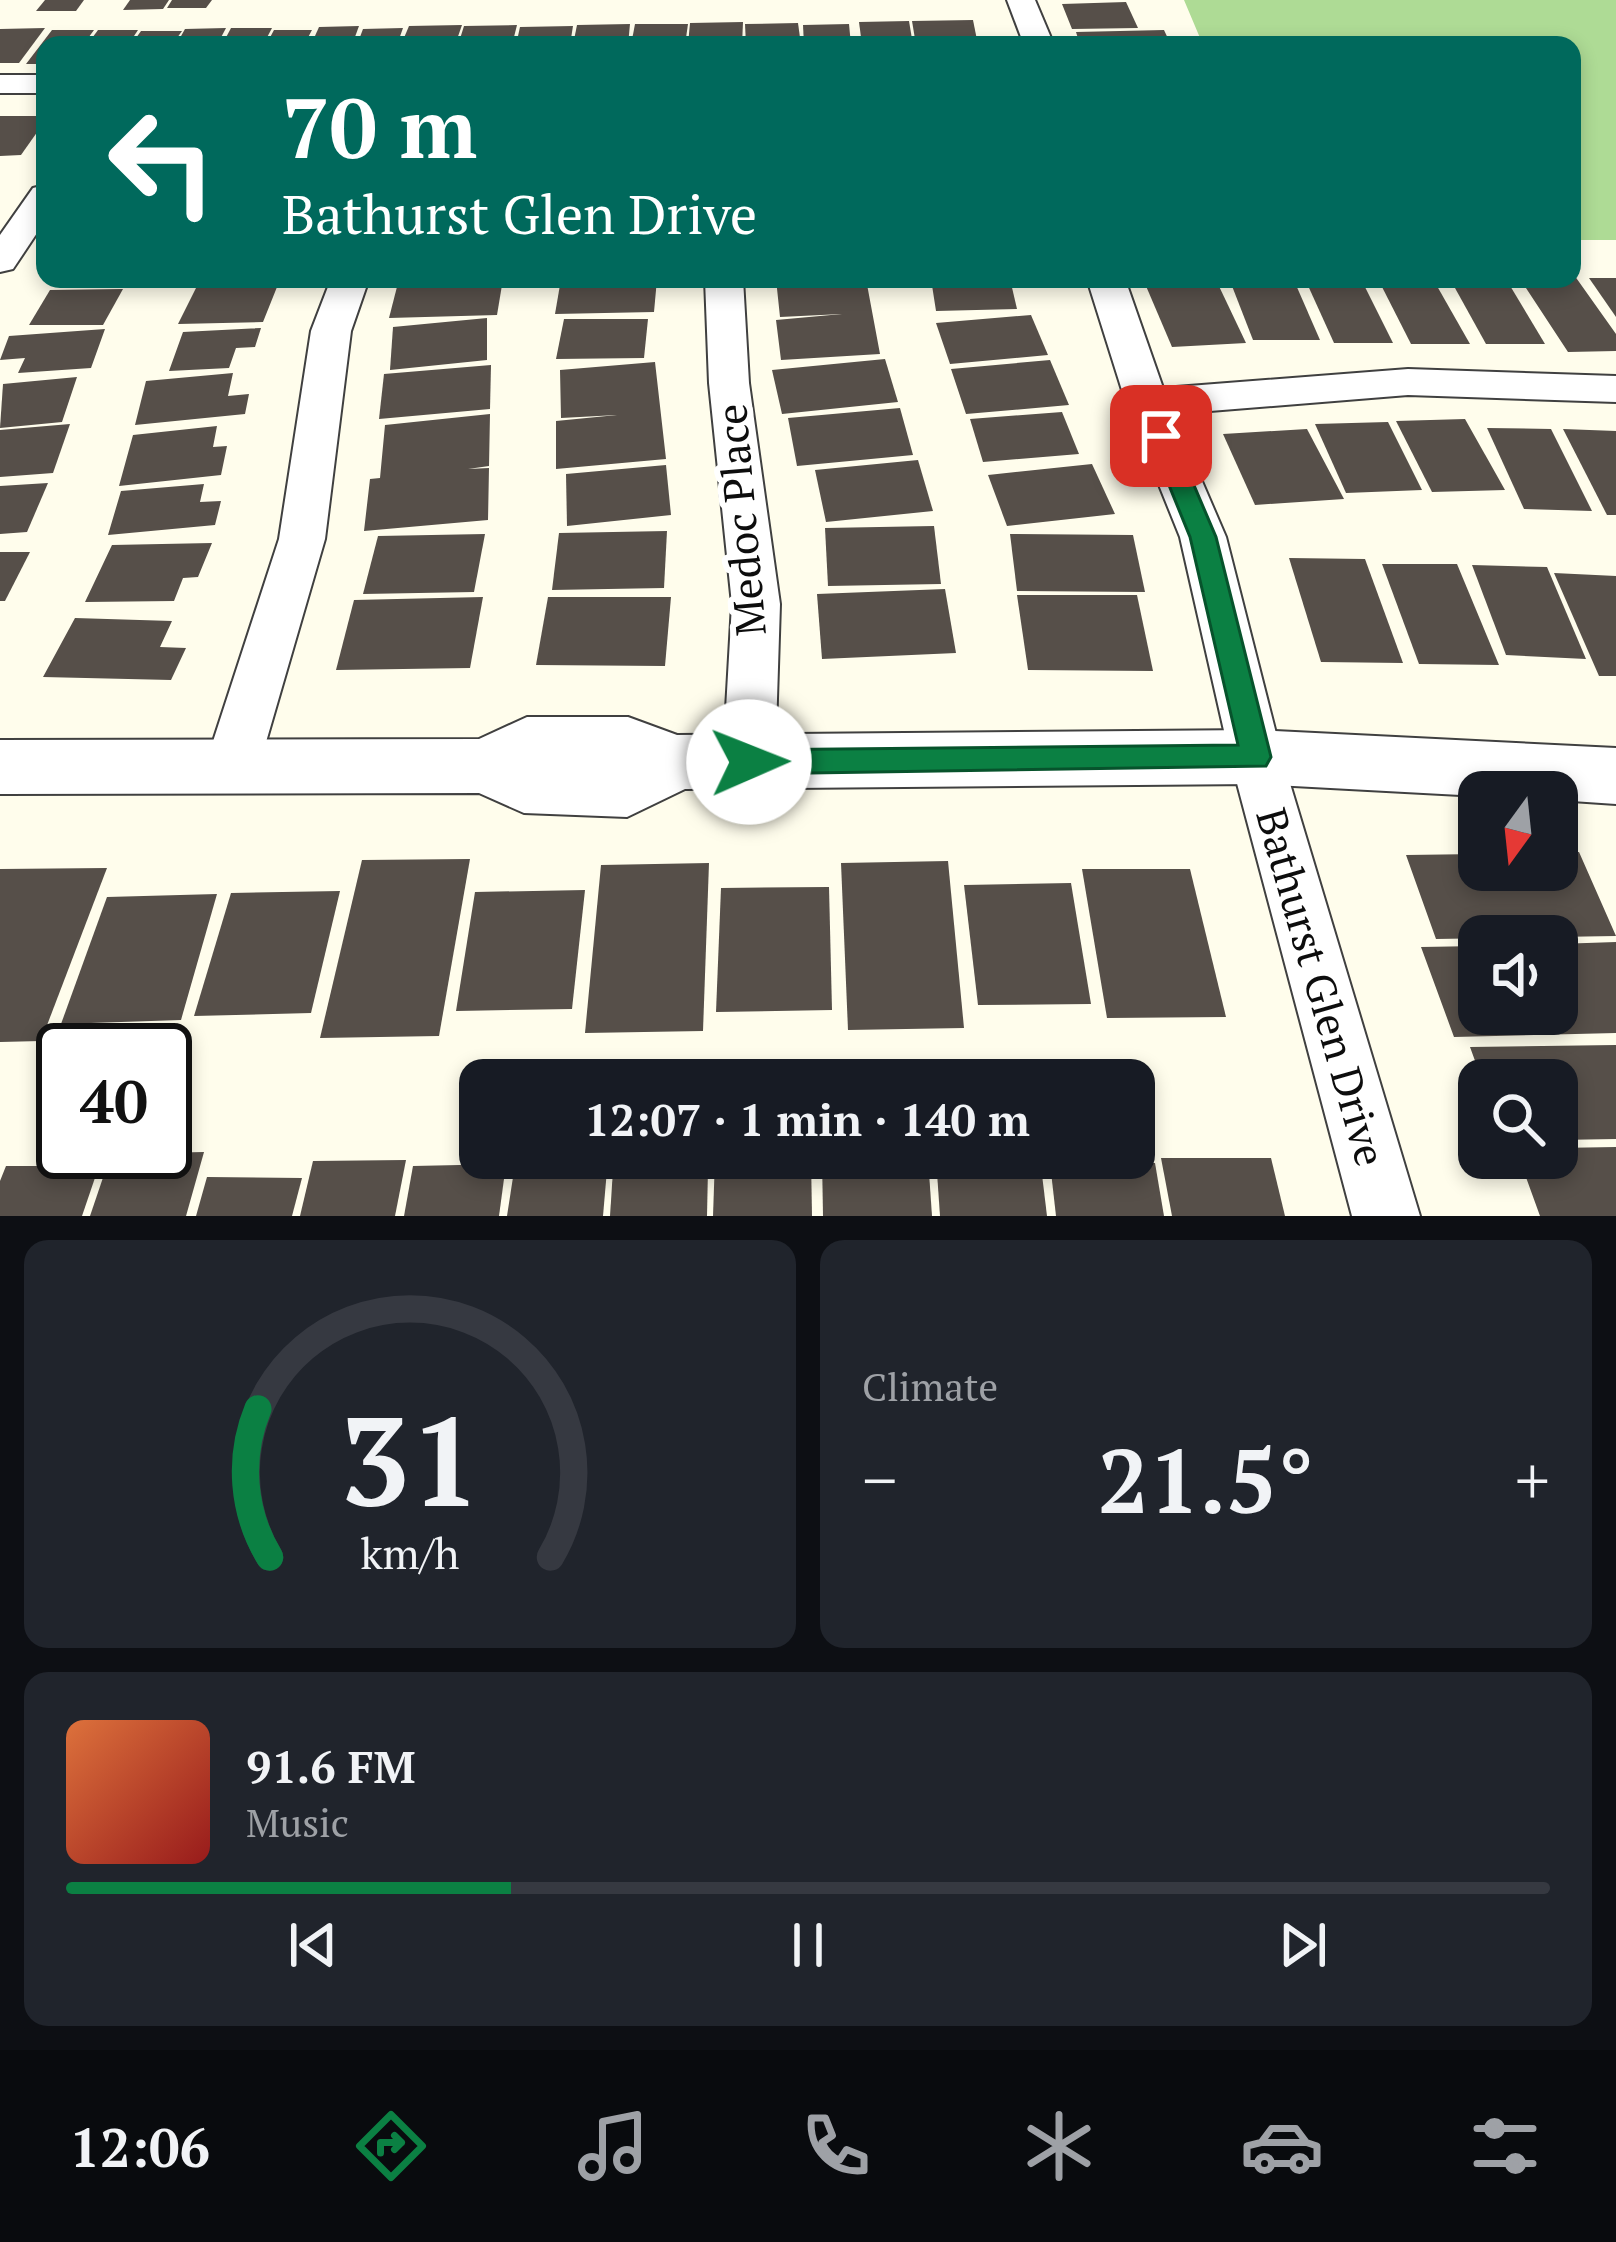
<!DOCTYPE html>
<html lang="en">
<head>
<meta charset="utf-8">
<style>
  :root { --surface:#171b24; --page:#20242c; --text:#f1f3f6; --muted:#9ea1a6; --line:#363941; --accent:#0b8043 }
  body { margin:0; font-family:"PT Serif",serif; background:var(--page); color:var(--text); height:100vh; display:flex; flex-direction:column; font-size:45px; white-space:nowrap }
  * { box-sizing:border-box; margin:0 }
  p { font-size:39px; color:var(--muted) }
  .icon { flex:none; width:66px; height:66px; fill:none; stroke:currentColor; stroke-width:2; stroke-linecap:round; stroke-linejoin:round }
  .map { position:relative; height:1216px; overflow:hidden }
  .sheet { display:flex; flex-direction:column; gap:24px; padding:24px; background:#0d0f14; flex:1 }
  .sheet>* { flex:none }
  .banner { position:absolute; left:36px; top:36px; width:1545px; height:252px; border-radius:24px; box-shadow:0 6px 18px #0003; background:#00695c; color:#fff; overflow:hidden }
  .needle { width:78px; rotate:195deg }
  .tools { position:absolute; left:1458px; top:771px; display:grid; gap:24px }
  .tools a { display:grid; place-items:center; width:120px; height:120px; border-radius:24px; background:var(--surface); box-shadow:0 6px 18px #0003; font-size:60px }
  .speed { position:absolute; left:36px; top:1023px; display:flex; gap:24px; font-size:60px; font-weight:700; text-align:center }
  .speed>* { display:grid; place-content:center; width:156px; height:156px; border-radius:50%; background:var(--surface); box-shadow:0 6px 18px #0003; line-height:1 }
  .speed .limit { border:6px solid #111; border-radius:18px; background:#fff; color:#111 }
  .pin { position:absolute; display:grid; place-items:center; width:102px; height:102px; color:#fff; margin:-51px; border-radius:24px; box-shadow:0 6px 18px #0006 }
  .me { position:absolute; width:132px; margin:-66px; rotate:89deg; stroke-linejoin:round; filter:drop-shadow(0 0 9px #0008) }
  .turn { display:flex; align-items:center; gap:42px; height:252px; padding:0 48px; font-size:54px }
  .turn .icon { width:156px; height:156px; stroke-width:2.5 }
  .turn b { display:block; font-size:84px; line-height:102px }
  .big { font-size:90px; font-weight:700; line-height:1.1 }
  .sheet .widget { flex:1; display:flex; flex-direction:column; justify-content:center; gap:18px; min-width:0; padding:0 42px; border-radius:24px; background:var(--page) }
  .sheet .dial { align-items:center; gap:0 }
  .dial svg { height:312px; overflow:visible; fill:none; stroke:var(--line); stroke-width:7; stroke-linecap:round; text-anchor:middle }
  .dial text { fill:var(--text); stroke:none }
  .song { display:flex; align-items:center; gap:36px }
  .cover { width:144px; height:144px; border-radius:18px; background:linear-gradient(135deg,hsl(20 70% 55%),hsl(0 70% 35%)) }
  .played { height:12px; border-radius:6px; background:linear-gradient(90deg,var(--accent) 30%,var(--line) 30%) }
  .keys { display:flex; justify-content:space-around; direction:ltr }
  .heat { display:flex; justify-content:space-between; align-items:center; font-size:66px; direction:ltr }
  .sheet .tiles { flex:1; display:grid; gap:24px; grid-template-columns:1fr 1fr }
  .widget:last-child { grid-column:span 2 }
  .trip { position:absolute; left:459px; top:1059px; width:696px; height:120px; border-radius:24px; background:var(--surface); box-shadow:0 6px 18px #0003; font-weight:700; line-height:120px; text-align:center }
  .tabs { display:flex; height:192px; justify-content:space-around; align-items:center; background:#090b0e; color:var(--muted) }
  .tabs .icon { width:84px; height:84px }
  .tabs .on { color:var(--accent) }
  .tabs b { font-size:54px; color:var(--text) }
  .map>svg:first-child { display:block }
</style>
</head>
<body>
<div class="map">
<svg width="1616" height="1216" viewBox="0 0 1616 1216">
  <rect width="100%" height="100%" fill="#fffdec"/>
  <!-- forest -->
  <path fill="#aedb95" d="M1184 0H1616V240H1572V45H1203Z"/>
  <!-- building -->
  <g fill="#564f49">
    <path d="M45 0H84L76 11H36Z"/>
    <path d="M130 0H169L163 9 123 10Z"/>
    <path d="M172 0H212L206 8H167Z"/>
    <path d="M1126 2 1138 28 1072 29 1062 4Z"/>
    <path d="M973 20 978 45H916L912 21Z"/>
    <path d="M909 21 913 45H862L859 22Z"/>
    <path d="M743 22 742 45H688L690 23Z"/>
    <path d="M798 23 801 45H746L745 24Z"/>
    <path d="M630 24 628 45H573L577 25Z"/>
    <path d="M635 24H688L685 45H631Z"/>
    <path d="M849 24 851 45H804L803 25Z"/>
    <path d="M462 25 455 45H401L409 26Z"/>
    <path d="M517 25 512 45H458L464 26Z"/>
    <path d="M359 26 352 45H311L319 27Z"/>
    <path d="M573 26 570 45H516L520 27Z"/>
    <path d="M45 28 19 63H0V29Z"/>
    <path d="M226 28 217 45H176L185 29Z"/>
    <path d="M231 28H272L263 45H222Z"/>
    <path d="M403 28 397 45H357L363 29Z"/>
    <path d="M52 30H94L83 45H45V64H26Z"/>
    <path d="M98 30H138L128 45H87Z"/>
    <path d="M274 30H312L304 45H266Z"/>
    <path d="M1164 30 1171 45H1080L1076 32Z"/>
    <path d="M141 31H182L172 45H131Z"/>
    <path d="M0 116H45V121L21 155 0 156Z"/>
    <path d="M1572 272 1616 334V351L1568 352 1520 279H1572Z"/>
    <path d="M1589 278H1616V317Z"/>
    <path d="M399 279H503L497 315 389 318Z"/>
    <path d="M561 279H657L654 312 555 314Z"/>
    <path d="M776 279H866L880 354 781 360 776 320 842 314 780 317Z"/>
    <path d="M931 279H1010L1017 309 936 311Z"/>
    <path d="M1305 279H1361L1393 343H1334Z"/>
    <path d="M1378 279H1433L1470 344H1411Z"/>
    <path d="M1450 279H1506L1545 344H1486Z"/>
    <path d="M199 282H279L263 322 178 324Z"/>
    <path d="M1217 282 1246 343 1172 347 1146 286Z"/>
    <path d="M1296 285 1320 340H1253L1232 286Z"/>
    <path d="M123 289 103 325H29L50 290Z"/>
    <path d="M1031 315 1048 355 950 364 936 323Z"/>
    <path d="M487 318V360L390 370 393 327Z"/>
    <path d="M564 319H648L644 358 556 359Z"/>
    <path d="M261 328 255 347 236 348 229 368 169 371 183 332Z"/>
    <path d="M105 329 91 368 18 373 25 358 0 360 9 336Z"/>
    <path d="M885 359 898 402 782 414 772 370Z"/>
    <path d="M1050 360 1069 405 966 414 951 369Z"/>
    <path d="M655 362 666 459 556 469V421L617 415 561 418 560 370Z"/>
    <path d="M491 365 490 409 379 419 384 374Z"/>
    <path d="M233 373 228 396 249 394 245 414 135 425 146 381Z"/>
    <path d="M77 377 62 422 0 428 3 384Z"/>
    <path d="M900 408 913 455 797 466 788 418Z"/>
    <path d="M1062 412 1079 454 983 462 970 419Z"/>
    <path d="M490 414 489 466 468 469 489 468 488 520 364 531 370 479 380 478 385 425Z"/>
    <path d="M1465 419 1505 490 1432 492 1396 421Z"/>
    <path d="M1388 422 1422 490 1346 493 1315 424Z"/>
    <path d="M70 424 53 473 0 477V430Z"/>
    <path d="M217 426 213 447 227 446 221 475 119 486 133 435Z"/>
    <path d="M1487 428 1551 429 1592 511 1524 509Z"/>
    <path d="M1307 429 1344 499 1255 505 1223 434Z"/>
    <path d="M1563 429 1616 431V515H1607Z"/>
    <path d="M918 460 933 511 826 522 815 470Z"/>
    <path d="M1092 464 1115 514 1007 526 988 475Z"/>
    <path d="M666 465 671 515 567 526 566 474Z"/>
    <path d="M48 483 27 532 0 534V486Z"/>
    <path d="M204 484 200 502 221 501 215 525 108 535 121 491Z"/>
    <path d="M934 526 941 584 828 586 825 528Z"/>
    <path d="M667 531 664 588 552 590 559 533Z"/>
    <path d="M485 534 474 592 363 594 378 536Z"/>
    <path d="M1010 534 1133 535 1145 592 1017 591Z"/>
    <path d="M212 543 198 577 183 578 174 601 85 602 112 545Z"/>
    <path d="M0 552H30L5 601H0Z"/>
    <path d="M1289 558 1365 559 1403 663 1321 662Z"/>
    <path d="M1382 564H1457L1499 665 1419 664Z"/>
    <path d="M1472 565 1547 567 1586 659 1506 655Z"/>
    <path d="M1554 573 1616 576V676H1599Z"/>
    <path d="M945 589 956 653 822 659 817 594Z"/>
    <path d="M1017 595H1137L1153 671 1028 670Z"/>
    <path d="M483 597 470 668 336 670 354 600Z"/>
    <path d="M548 597H671L665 666 536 665Z"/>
    <path d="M75 618 172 621 160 647 186 648 171 680 43 677Z"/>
    <path d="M1579 852 1616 936 1436 939 1406 855 1479 854V870H1557V853Z"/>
    <path d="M470 859 439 1036 320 1038 362 860Z"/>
    <path d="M948 861 964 1028 848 1030 841 863Z"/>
    <path d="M709 863 703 1031 585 1033 601 865Z"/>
    <path d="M107 868 41 1041 0 1042V869Z"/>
    <path d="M1082 869H1190L1226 1017 1107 1018Z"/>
    <path d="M1071 883 1091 1004 978 1005 964 885Z"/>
    <path d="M829 887 832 1010 716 1012 721 888Z"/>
    <path d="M585 890 572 1009 456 1011 475 892Z"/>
    <path d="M340 891 311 1013 194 1016 231 893Z"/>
    <path d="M217 894 181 1020 61 1024 107 897Z"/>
    <path d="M1616 942V1033L1454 1037 1421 947 1479 946V1014H1557V944Z"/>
    <path d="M1616 1045V1139L1557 1140V1080H1482L1470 1047Z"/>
    <path d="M1616 1147V1216H1540L1519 1158H1557V1148Z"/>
    <path d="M204 1152 186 1216H90L111 1154Z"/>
    <path d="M516 1158H608L603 1216H507Z"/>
    <path d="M715 1158H811L812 1216H713Z"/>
    <path d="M822 1158H928L932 1216H823Z"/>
    <path d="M936 1158H1040L1047 1216H940Z"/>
    <path d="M1161 1158H1271L1285 1216H1172Z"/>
    <path d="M406 1160 395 1216H300L313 1161Z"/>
    <path d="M1050 1163H1155L1164 1216H1056Z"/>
    <path d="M506 1164 499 1216H404L413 1166Z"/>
    <path d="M6 1166H99L82 1216H0V1181Z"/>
    <path d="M708 1168 707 1216H610L613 1170Z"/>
    <path d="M207 1177 302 1178 292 1216H196Z"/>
  </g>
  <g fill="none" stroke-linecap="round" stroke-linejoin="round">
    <defs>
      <g id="minor">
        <path d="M1007 0H1035L1054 45H1024Z"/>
        <rect x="0" y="75" width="45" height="18"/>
        <path d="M45 185V221L13 269 0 272V235L33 188Z"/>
        <path d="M331 279H369L351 331 325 539 259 766 251 781 232 788 213 781 205 766 279 539 311 331Z"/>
        <path d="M705 279H743L749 383 780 604 775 762 768 777 749 784 730 777 723 762 732 604 709 383Z"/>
        <path d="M1087 279H1125L1163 388 1408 369 1616 376V402L1408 395 1173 414 1226 537 1282 757 1420 1216H1352L1230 757 1180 537 1126 403Z"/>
      </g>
      <path id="tertiary" d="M527 717H628L677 735 1256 730 1616 748V804L1557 800V792H1479V796L1256 784 685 789 627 817 524 813 479 793 0 794V740L479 739Z"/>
    </defs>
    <!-- minor casing -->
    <use href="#minor" stroke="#404040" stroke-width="4"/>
    <!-- tertiary casing -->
    <use href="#tertiary" stroke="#404040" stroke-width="4"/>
    <!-- minor -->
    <use href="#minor" fill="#fff" fill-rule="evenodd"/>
    <!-- tertiary -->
    <use href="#tertiary" fill="#fff" fill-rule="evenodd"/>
  </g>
  <!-- route -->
  <path fill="#0b8043" stroke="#07532c" stroke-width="3" d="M1161 429 1173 436 1216 537 1271 757 1266 766 749 774 738 771 734 762 738 753 749 750 1238 745 1190 537 1149 436Z"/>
  <g text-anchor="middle" stroke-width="12" stroke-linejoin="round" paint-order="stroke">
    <!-- street labels -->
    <g font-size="42" fill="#0d0d0d" stroke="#fff">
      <text transform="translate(741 520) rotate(-95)" y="15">Medoc Place</text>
      <text transform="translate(1321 987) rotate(74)" y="15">Bathurst Glen Drive</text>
    </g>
  </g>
</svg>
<div class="tools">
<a><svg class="needle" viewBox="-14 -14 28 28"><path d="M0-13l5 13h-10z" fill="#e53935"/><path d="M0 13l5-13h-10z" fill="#9ea1a6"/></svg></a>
<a><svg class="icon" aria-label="sound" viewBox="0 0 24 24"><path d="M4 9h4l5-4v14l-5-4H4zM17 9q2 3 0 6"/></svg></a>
<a><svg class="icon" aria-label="search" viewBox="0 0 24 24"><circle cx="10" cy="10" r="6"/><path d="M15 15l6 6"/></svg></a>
</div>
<div class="speed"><div class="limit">40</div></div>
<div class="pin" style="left:1161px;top:436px;background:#d93025"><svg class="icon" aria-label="arrive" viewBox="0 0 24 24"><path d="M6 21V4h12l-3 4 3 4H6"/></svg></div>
<svg class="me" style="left:749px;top:762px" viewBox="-20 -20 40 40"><circle r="19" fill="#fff"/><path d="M0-13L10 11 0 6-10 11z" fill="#0b8043"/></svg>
<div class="trip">12:07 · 1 min · 140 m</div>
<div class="banner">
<div class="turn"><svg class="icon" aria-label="left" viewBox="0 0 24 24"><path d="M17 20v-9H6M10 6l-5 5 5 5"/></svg><div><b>70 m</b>Bathurst Glen Drive</div></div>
</div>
</div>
<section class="sheet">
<div class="tiles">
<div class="widget dial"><svg viewBox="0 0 100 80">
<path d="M14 69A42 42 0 1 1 86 69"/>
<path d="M14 69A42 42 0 0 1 11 31" stroke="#0b8043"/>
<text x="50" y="56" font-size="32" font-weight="700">31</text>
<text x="50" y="72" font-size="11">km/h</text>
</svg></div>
<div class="widget"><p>Climate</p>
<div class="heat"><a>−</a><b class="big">21.5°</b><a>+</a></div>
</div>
<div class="widget">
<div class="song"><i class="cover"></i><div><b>91.6 FM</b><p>Music</p></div></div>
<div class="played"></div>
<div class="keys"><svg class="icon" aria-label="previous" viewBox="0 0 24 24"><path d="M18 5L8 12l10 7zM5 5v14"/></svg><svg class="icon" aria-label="pause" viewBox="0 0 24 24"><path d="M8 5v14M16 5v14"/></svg><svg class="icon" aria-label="next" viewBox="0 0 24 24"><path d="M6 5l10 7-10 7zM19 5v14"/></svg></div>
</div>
</div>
</section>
<nav class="tabs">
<b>12:06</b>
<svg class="icon on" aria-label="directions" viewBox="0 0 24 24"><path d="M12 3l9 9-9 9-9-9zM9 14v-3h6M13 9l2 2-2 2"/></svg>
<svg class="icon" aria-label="music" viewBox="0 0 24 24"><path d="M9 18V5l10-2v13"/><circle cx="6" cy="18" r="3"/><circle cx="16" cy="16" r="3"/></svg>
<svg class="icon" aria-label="phone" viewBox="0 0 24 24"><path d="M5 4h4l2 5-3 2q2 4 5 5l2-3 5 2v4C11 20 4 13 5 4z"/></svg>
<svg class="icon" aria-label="climate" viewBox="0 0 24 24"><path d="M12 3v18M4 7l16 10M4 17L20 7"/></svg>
<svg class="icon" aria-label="car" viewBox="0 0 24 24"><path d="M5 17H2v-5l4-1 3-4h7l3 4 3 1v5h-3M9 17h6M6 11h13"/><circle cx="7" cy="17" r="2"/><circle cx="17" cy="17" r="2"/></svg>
<svg class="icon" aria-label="filters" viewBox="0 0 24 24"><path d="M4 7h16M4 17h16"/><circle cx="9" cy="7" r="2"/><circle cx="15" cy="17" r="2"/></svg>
</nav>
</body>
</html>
